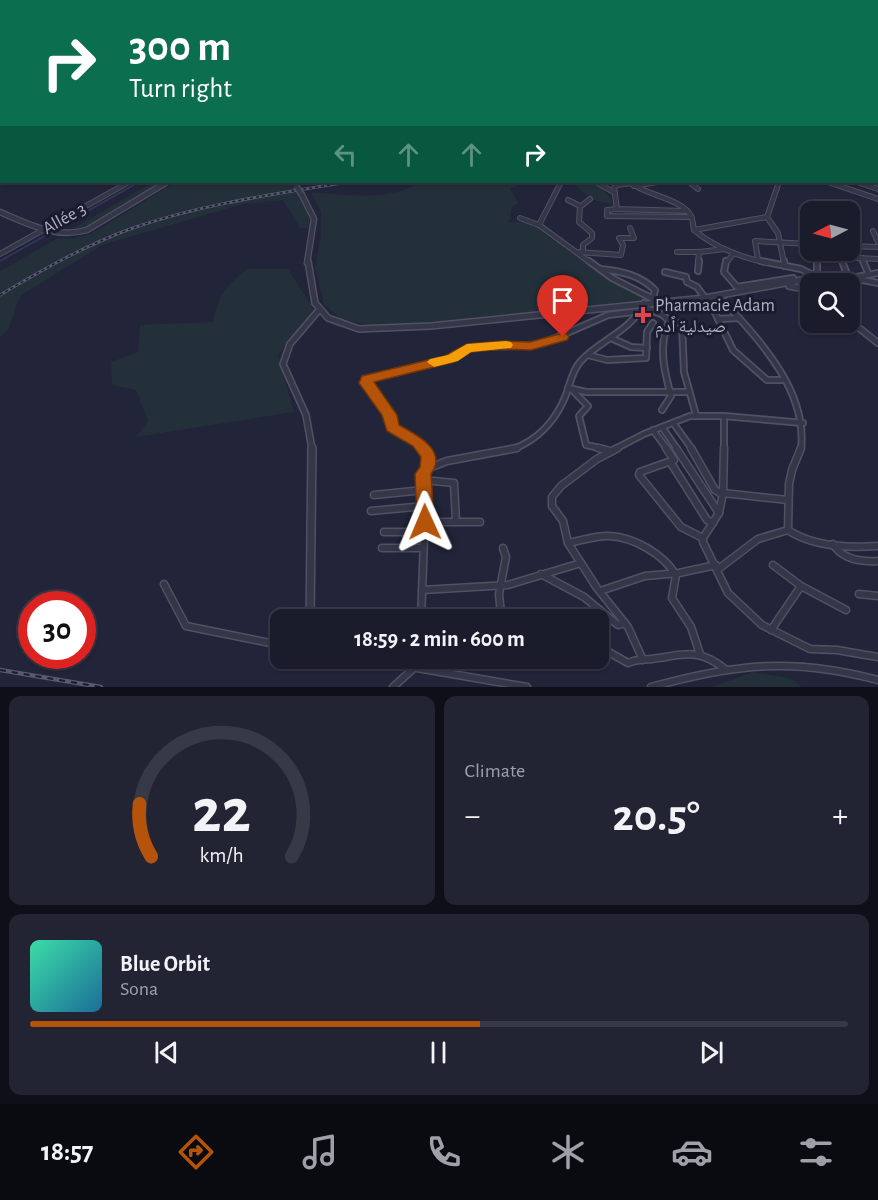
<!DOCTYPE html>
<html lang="en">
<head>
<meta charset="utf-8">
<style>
  :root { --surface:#1a1b2b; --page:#232433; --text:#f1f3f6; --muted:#9fa1a9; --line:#383947; --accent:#b45309 }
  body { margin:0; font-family:"Alegreya Sans","Noto Naskh Arabic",sans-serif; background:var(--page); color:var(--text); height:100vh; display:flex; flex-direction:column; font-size:22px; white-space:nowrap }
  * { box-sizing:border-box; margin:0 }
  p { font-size:20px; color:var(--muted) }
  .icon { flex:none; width:33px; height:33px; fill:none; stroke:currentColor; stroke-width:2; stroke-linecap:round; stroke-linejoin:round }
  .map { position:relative; height:687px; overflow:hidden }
  .side { display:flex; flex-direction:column; gap:9px; padding:9px; background:#0e0f18; flex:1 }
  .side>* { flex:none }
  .top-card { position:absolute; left:0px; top:0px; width:879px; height:183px; box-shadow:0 2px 4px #0004,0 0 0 2px var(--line); background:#0b6e4f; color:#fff; overflow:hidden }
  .needle { width:39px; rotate:264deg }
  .fabs { position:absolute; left:800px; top:201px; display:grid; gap:12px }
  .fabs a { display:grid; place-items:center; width:60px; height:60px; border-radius:12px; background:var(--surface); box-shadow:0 2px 4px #0004,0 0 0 2px var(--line); font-size:30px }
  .speed { position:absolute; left:18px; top:591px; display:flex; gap:12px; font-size:30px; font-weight:700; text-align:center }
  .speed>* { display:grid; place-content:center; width:78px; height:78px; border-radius:50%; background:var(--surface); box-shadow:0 2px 4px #0004,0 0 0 2px var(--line); line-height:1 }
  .speed .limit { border:9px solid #d22; background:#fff; color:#111 }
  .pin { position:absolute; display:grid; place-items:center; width:51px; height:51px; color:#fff; margin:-62px -26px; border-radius:50% 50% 50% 0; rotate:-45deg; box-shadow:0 0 6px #0007 }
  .pin .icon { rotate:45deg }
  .me { position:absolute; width:66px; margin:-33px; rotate:359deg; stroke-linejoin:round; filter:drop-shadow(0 0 4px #0008) }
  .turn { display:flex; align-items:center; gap:21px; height:126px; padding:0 30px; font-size:27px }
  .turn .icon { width:78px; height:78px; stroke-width:2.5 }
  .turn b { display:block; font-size:42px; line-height:51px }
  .lanes { display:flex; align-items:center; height:57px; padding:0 30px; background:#0003; justify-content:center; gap:30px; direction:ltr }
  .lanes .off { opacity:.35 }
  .big { font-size:45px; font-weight:700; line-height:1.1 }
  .side .widget { flex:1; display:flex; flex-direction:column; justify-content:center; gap:9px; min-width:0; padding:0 21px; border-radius:12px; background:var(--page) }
  .side .dial { align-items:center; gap:0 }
  .dial svg { height:156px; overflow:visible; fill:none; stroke:var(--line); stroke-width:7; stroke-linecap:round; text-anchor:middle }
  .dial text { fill:var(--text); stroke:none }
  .song { display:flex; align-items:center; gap:18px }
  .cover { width:72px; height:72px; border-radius:9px; background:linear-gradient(135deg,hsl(160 70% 55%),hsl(200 70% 35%)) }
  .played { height:6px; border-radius:3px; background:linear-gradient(90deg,var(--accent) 55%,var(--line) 55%) }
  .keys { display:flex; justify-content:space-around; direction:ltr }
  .heat { display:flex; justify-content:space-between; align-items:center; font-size:33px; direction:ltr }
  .side .tiles { flex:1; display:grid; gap:9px; grid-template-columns:1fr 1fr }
  .widget:last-child { grid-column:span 2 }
  .trip { position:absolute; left:270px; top:609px; width:339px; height:60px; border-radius:12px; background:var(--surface); box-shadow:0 2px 4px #0004,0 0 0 2px var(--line); font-weight:700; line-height:60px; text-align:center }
  .tab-bar { display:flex; height:96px; justify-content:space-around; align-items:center; background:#0a0b11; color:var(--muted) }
  .tab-bar .icon { width:42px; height:42px }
  .tab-bar .on { color:var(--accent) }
  .tab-bar b { font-size:27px; color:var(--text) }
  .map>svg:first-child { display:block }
</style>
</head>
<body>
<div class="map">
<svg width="878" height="687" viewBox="0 0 878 687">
  <rect width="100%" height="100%" fill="#222439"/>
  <!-- green -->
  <g fill="#23303a">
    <path d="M153 182H164L84 228 75 232H67Z"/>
    <path d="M176 182H289L307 209 311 228H300L283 200 243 204 102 245 20 296 8 330 0 337V271L58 238 72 239 93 233Z"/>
    <path d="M420 182H517L516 187 510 188 518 204 512 206 509 223 524 221 532 223 549 237 580 255 603 276 653 300 423 323 368 325 340 318 324 304 315 267 321 236V212L311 192C346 195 389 202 420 182Z"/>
    <path d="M571 182H602L597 184 611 198 613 205 593 200Z"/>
    <path d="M247 269H288L314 310 278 355 294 412 136 437 148 421 136 390 112 385 111 362 138 352 140 325 213 322C219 294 225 287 247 269Z"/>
    <path d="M753 672 793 679 802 687H712Z"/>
  </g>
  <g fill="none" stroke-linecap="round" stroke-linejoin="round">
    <!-- stream -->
    <g stroke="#33375e" stroke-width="1.5">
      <path d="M54 230 139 182"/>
      <path d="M0 261 50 233"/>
    </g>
    <defs>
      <g id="minor-far3">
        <path d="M144 0 151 2"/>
        <path d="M497 0 499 2"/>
        <path d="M510 0 512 2"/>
        <path d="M821 0 823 2"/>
        <path d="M75 2 77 0"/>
        <path d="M84 2 87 0"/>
        <path d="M99 2 101 0"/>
        <path d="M475 2 480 0"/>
      </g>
      <g id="minor-far2">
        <path d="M596 182 615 193"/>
        <path d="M629 182C645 195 683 199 691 216 693 220 693 226 694 230 715 248 740 257 767 263"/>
        <path d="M689 182 698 189"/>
        <path d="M828 182 878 199"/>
        <path d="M857 182 878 189"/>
        <path d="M631 183 617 185 614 188 617 209 686 211"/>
        <path d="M634 186 657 182"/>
        <path d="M568 200 580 206 579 222 592 233V238L583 245V252"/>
        <path d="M580 207 590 199"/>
        <path d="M617 209 607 210V216L691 217"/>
        <path d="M767 217 779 182"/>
        <path d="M520 218 539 225 591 263"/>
        <path d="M539 225 561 182"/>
        <path d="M694 230 767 217 778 233 784 263"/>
        <path d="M849 230 854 232 860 246"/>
        <path d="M873 231 878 242"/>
        <path d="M849 246 878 247"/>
        <path d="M817 250V263"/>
        <path d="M578 252 621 255 623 245 619 238H634L630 228"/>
        <path d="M677 252H699"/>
        <path d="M0 254 129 182"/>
        <path d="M818 256 878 259"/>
        <path d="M841 257 843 263"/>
        <path d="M862 258 864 263"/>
        <path d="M758 260 755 241 810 244"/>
        <path d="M698 263 699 252 725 249"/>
        <path d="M726 263 734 253"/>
      </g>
      <g id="minor-far1">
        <path d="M589 261 612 278 659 302"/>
        <path d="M726 261 724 272 737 287 793 278"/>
        <path d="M761 261 801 269 815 276"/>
        <path d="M784 261 785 266"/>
        <path d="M817 261V275"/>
        <path d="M842 261 848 277"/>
        <path d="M863 261 869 275"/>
        <path d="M600 269C621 271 640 275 655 290L653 298"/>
        <path d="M698 271 699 261"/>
        <path d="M665 272 686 277 687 282 697 287 705 298"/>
        <path d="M829 277 853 278 878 283"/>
        <path d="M857 277 878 273"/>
        <path d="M719 296C757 338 808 389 801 449"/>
        <path d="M708 298 733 350 767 380H783"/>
        <path d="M644 307 663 315 669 321C658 346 664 370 671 396L662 410"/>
        <path d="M718 319 739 318"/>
        <path d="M669 321 682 324 684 372 696 415"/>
        <path d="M611 338 631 347 647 348"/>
        <path d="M588 355 607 360 646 358 647 332 653 323"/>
        <path d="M568 388 586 392H688"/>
        <path d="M571 389 588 406 579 416 586 445 604 449"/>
        <path d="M674 424 692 449"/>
        <path d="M662 427 677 449"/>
        <path d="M653 430 667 449"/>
        <path d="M425 449 417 441 392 428 389 415 367 383V379L449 359 473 347 525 346 544 343 608 315 641 311"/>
        <path d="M513 449C538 440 556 420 566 395 570 384 572 371 580 362 599 340 632 331 644 303"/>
        <path d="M615 449 644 434 690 416H724"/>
        <path d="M724 449V416L803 423"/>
      </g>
      <g id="minor">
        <path d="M424 448 428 457 427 468"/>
        <path d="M598 448 610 451"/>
        <path d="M618 448 597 459 561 486 552 497V506L563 521 568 543 597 588 628 627 643 660"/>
        <path d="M666 448 674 460 640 472 639 475 681 527 703 538"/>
        <path d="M676 448 719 513"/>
        <path d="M691 448 715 490 723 495"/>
        <path d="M724 448 723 493 719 513 703 538V542L728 593 762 625 810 649 837 650 878 657"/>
        <path d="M801 448 792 470 789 484 788 530C813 547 849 548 878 546"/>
        <path d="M671 463 707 520 713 523"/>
        <path d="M423 480 454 483 456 522"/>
        <path d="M723 493 788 500"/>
        <path d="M374 495 424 490"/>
        <path d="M371 511 425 506"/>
        <path d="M425 522H480"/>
        <path d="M384 532H424"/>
        <path d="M568 543C581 541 596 535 609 536 634 537 663 554 676 575L672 598 691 627 700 654"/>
        <path d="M833 544C842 559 861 562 878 561"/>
        <path d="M382 548H423"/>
        <path d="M773 565 801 586 846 610"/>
        <path d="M717 570 758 539 788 530"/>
        <path d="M541 574 584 597 618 625 625 623"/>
        <path d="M164 584 186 626 280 645"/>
        <path d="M422 590 508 585 581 563"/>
        <path d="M600 591 645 576 679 573 716 565"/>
        <path d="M859 594 878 596"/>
        <path d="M501 614 499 594 506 557 503 548"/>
        <path d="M422 619 431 620"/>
        <path d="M421 620 425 512 424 470 447 461 517 448"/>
        <path d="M446 620C479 616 520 604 550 620"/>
        <path d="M771 630 801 586"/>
        <path d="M598 646 628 663C636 659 643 660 652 659 683 655 698 647 725 669"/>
        <path d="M359 658 527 687"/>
        <path d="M393 687 414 668 418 658"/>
        <path d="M651 687C735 664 793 657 878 680"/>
      </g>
      <path id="tertiary-far3" d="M188 2 191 0"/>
      <g id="tertiary-far2">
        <path d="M302 195 314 219 307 263"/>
        <path d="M0 212C28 224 56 239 87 230L167 182"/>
      </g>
      <g id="tertiary-far1">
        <path d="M308 261 315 303 328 318 359 329 431 326 705 298 812 278"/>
        <path d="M816 283 812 278 820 275 831 279 832 284"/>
        <path d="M789 286 810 290"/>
        <path d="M849 320 878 343"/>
        <path d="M312 449 306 415 283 364 290 344 319 310"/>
      </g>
      <path id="tertiary" d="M310 620 312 448"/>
      <path id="trunk" d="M170 2 173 0"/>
    </defs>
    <!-- minor-far3 casing -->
    <use href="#minor-far3" stroke="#505164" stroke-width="4.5"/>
    <!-- minor-far2 casing -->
    <use href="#minor-far2" stroke="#505164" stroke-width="6"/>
    <!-- minor-far1 casing -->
    <use href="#minor-far1" stroke="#505164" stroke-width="8"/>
    <!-- minor casing -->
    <use href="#minor" stroke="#505164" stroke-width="9"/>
    <!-- tertiary-far3 casing -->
    <use href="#tertiary-far3" stroke="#505164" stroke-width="4.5"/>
    <!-- tertiary-far2 casing -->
    <use href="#tertiary-far2" stroke="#505164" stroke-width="7"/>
    <!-- tertiary-far1 casing -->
    <use href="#tertiary-far1" stroke="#505164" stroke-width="8"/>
    <!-- tertiary casing -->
    <use href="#tertiary" stroke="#505164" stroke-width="10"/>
    <!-- trunk casing -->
    <use href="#trunk" stroke="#3d3e51" stroke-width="6"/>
    <!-- minor-far3 -->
    <use href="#minor-far3" stroke="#353749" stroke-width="3"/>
    <!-- minor-far2 -->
    <use href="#minor-far2" stroke="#353749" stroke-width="4"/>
    <!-- minor-far1 -->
    <use href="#minor-far1" stroke="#353749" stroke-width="4.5"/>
    <!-- minor -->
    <use href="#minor" stroke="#353749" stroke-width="6"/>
    <!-- tertiary-far3 -->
    <use href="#tertiary-far3" stroke="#353749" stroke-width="3"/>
    <!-- tertiary-far2 -->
    <use href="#tertiary-far2" stroke="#353749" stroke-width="4.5"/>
    <!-- tertiary-far1 -->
    <use href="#tertiary-far1" stroke="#353749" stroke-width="5"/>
    <!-- tertiary -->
    <use href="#tertiary" stroke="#353749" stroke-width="7"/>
    <!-- trunk -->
    <use href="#trunk" stroke="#61615e" stroke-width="4.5"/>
    <defs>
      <path id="rail-far1" d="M0 295C42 270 84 246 130 229 201 204 275 194 349 182"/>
      <path id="rail" d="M0 670 101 687"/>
    </defs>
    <!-- rail-far1 casing -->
    <use href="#rail-far1" stroke="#575970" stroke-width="3"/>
    <!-- rail casing -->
    <use href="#rail" stroke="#575970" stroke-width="4.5"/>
    <!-- rail-far1 -->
    <use href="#rail-far1" stroke="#1a1c2e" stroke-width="1.5" stroke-dasharray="3" stroke-linecap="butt"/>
    <!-- rail -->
    <use href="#rail" stroke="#1a1c2e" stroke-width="2" stroke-dasharray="6" stroke-linecap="butt"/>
    <defs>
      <path id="tertiary-bridge" d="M296 186 302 195"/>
    </defs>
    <!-- tertiary-bridge casing -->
    <use href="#tertiary-bridge" stroke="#505164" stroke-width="7" stroke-linecap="butt"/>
    <!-- tertiary-bridge -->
    <use href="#tertiary-bridge" stroke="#353749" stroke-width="4.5"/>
  </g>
  <!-- route -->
  <path fill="#b45309" stroke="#753606" stroke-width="1.5" d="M563 333 567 334 569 337 567 340 531 350 503 349 471 352 454 362 374 382 397 415 399 425C417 435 448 450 431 474L434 522 431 527H419L417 522 415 474 420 467 421 457 413 446 387 431 382 415 359 383 362 376 445 356 467 344 503 341 530 342Z"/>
  <!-- slow -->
  <path fill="#f59e0b" d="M506 341 511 342 513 345 511 348 471 352 458 361 434 367 427 362 430 359 448 355 467 344Z"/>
  <!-- markers -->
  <path fill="#e0444e" stroke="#1a1c2e" stroke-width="2" d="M640 306h6v6h6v6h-6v6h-6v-6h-6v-6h6z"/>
  <g text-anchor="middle" stroke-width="6" stroke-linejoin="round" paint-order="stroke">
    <!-- street labels -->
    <g font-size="18" fill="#b0b1c5" stroke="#1a1c2e">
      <text transform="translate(64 218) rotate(-29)" y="6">Allée 3</text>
    </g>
    <!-- poi labels -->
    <g font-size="18" fill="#b0b1c5" stroke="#1a1c2e" text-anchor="start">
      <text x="655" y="311">Pharmacie Adam<tspan x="655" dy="21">صيدلية اًدم</tspan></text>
    </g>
  </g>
</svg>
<div class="fabs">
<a><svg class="needle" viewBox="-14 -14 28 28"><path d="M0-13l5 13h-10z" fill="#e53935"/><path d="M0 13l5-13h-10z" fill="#9fa1a9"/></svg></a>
<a><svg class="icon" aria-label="search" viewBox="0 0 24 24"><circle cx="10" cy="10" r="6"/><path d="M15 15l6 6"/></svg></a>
</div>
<div class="speed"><div class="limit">30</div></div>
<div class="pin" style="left:563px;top:337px;background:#d93025"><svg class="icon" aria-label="arrive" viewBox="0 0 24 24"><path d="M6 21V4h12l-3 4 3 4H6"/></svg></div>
<svg class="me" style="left:425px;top:522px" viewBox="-20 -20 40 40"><path d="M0-17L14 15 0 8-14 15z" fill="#b45309" stroke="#fff" stroke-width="4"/></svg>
<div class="trip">18:59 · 2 min · 600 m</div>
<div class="top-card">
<div class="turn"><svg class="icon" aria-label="right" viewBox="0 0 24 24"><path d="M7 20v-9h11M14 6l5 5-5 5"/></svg><div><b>300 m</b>Turn right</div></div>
<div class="lanes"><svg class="icon off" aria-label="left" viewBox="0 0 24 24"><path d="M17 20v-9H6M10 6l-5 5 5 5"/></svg><svg class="icon off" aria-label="ahead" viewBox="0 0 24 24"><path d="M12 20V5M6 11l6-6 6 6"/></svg><svg class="icon off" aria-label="ahead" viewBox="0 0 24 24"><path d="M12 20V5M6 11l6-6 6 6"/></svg><svg class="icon" aria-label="right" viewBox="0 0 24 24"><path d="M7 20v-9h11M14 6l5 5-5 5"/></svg></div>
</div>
</div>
<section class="side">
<div class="tiles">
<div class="widget dial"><svg viewBox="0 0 100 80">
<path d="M14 69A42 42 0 1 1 86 69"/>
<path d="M14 69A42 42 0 0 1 8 42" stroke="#b45309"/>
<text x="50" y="56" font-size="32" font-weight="700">22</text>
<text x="50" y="72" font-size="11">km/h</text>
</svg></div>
<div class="widget"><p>Climate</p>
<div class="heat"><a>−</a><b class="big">20.5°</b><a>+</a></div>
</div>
<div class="widget">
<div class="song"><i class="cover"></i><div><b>Blue Orbit</b><p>Sona</p></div></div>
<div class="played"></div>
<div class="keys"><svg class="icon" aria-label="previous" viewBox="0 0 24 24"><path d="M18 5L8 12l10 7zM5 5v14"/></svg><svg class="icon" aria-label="pause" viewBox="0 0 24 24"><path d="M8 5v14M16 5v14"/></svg><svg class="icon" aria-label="next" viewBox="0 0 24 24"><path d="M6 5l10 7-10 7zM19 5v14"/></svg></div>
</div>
</div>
</section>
<nav class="tab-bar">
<b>18:57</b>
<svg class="icon on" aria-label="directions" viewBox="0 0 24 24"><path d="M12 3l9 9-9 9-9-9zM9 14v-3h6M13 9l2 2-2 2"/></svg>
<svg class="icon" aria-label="music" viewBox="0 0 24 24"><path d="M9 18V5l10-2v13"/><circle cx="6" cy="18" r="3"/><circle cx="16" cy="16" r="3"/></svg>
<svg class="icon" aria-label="phone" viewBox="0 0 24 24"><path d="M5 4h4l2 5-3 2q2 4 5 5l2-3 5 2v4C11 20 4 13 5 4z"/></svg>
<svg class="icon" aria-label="climate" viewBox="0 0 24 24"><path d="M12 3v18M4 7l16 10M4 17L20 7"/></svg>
<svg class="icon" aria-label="car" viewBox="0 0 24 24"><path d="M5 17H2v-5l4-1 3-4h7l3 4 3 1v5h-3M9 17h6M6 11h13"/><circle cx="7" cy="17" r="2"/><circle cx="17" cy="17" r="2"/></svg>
<svg class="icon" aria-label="filters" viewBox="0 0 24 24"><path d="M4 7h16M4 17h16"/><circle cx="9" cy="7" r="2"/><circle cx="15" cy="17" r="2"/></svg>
</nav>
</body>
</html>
